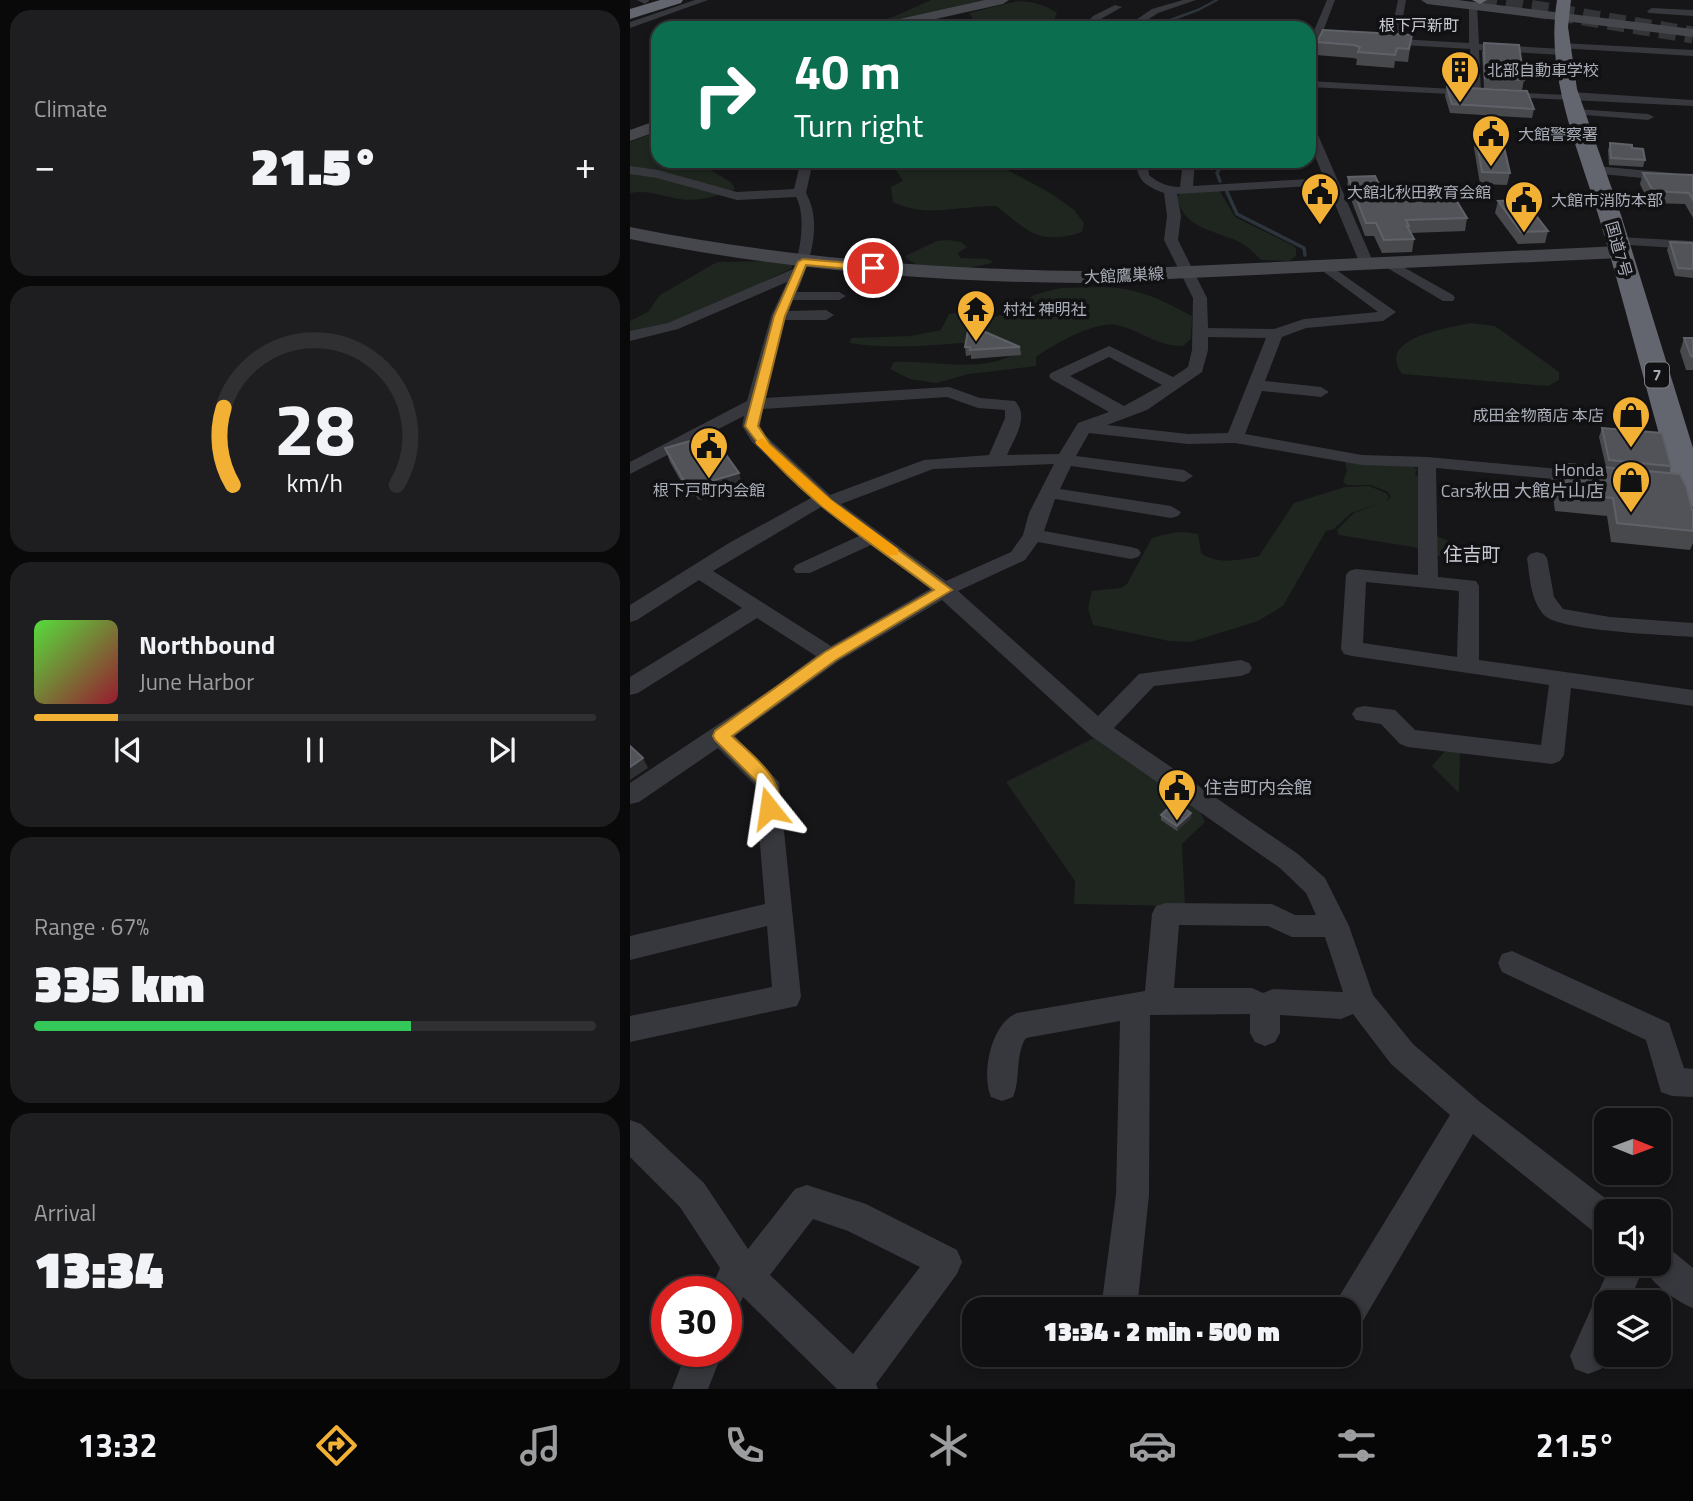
<!DOCTYPE html>
<html lang="en">
<head>
<meta charset="utf-8">
<style>
  :root { --surface:#101012; --page:#1e1e20; --text:#f1f3f6; --muted:#9c9d9f; --line:#303032; --accent:#f2b134 }
  body { margin:0; font-family:"Titillium Web","Noto Sans JP",sans-serif; background:var(--page); color:var(--text); height:100vh; display:flex; flex-direction:column; font-size:26px; white-space:nowrap }
  * { box-sizing:border-box; margin:0 }
  p { font-size:23px; color:var(--muted) }
  .icon { flex:none; width:38px; height:38px; fill:none; stroke:currentColor; stroke-width:2; stroke-linecap:round; stroke-linejoin:round }
  .map { position:relative; flex:1; overflow:hidden }
  .panel { display:flex; flex-direction:column; gap:10px; padding:10px; background:#09090a; width:630px }
  .panel>* { flex:none }
  .guide { position:absolute; left:21px; top:21px; width:665px; height:147px; border-radius:21px; box-shadow:0 4px 10px #0003,0 0 0 2px var(--line); background:#0b6e4f; color:#fff; overflow:hidden }
  .needle { width:46px; rotate:91deg }
  .buttons { position:absolute; left:964px; top:1108px; display:grid; gap:14px }
  .buttons a { display:grid; place-items:center; width:77px; height:77px; border-radius:14px; background:var(--surface); box-shadow:0 4px 10px #0003,0 0 0 2px var(--line); font-size:35px }
  .speed { position:absolute; left:21px; top:1276px; display:flex; gap:14px; font-size:35px; font-weight:700; text-align:center }
  .speed>* { display:grid; place-content:center; width:91px; height:91px; border-radius:50%; background:var(--surface); box-shadow:0 4px 10px #0003,0 0 0 2px var(--line); line-height:1 }
  .speed .limit { border:10px solid #d22; background:#fff; color:#111 }
  .pin { position:absolute; display:grid; place-items:center; width:60px; height:60px; color:#fff; margin:-30px; border:4px solid #fff; border-radius:50%; box-shadow:0 2px 7px #0007 }
  .me { position:absolute; width:77px; margin:-38px; rotate:345deg; stroke-linejoin:round; filter:drop-shadow(0 0 5px #0008) }
  .turn { display:flex; align-items:center; gap:24px; height:147px; padding:0 28px; font-size:32px }
  .turn .icon { width:91px; height:91px; stroke-width:2.5 }
  .turn b { display:block; font-size:49px; line-height:60px }
  .big { font-size:52px; font-weight:800; line-height:1.1 }
  .panel .card { flex:1; display:flex; flex-direction:column; justify-content:center; gap:10px; min-width:0; padding:0 24px; border-radius:21px; background:var(--page) }
  .panel .dial { align-items:center; gap:0 }
  .dial svg { height:182px; overflow:visible; fill:none; stroke:var(--line); stroke-width:7; stroke-linecap:round; text-anchor:middle }
  .dial text { fill:var(--text); stroke:none }
  .song { display:flex; align-items:center; gap:21px }
  .cover { width:84px; height:84px; border-radius:10px; background:linear-gradient(135deg,hsl(110 70% 55%),hsl(350 70% 35%)) }
  .played { height:7px; border-radius:4px; background:linear-gradient(90deg,var(--accent) 15%,var(--line) 15%) }
  .keys { display:flex; justify-content:space-around; direction:ltr }
  .heat { display:flex; justify-content:space-between; align-items:center; font-size:38px; direction:ltr }
  .charge { height:10px; border-radius:5px; background:linear-gradient(90deg,#34c759 67%,var(--line) 0) }
  .trip { position:absolute; left:332px; top:1297px; width:399px; height:70px; border-radius:21px; background:var(--surface); box-shadow:0 4px 10px #0003,0 0 0 2px var(--line); font-weight:800; line-height:70px; text-align:center }
  .tabs { display:flex; height:112px; justify-content:space-around; align-items:center; background:#060607; color:var(--muted) }
  .tabs .icon { width:49px; height:49px }
  .tabs .selected { color:var(--accent) }
  .tabs b { font-size:32px; color:var(--text) }
  main { display:flex; flex:1; min-height:0 }
  .map>svg:first-child { display:block }
</style>
</head>
<body>
<main>
<section class="panel">
<div class="card"><p>Climate</p>
<div class="heat"><a>−</a><b class="big">21.5°</b><a>+</a></div>
</div>
<div class="card dial"><svg viewBox="0 0 100 80">
<path d="M14 69A42 42 0 1 1 86 69"/>
<path d="M14 69A42 42 0 0 1 10 35" stroke="#f2b134"/>
<text x="50" y="56" font-size="32" font-weight="700">28</text>
<text x="50" y="72" font-size="11">km/h</text>
</svg></div>
<div class="card">
<div class="song"><i class="cover"></i><div><b>Northbound</b><p>June Harbor</p></div></div>
<div class="played"></div>
<div class="keys"><svg class="icon" aria-label="previous" viewBox="0 0 24 24"><path d="M18 5L8 12l10 7zM5 5v14"/></svg><svg class="icon" aria-label="pause" viewBox="0 0 24 24"><path d="M8 5v14M16 5v14"/></svg><svg class="icon" aria-label="next" viewBox="0 0 24 24"><path d="M6 5l10 7-10 7zM19 5v14"/></svg></div>
</div>
<div class="card"><p>Range · 67%</p><b class="big">335 km</b><div class="charge"></div></div>
<div class="card"><p>Arrival</p><b class="big">13:34</b></div>
</section>
<div class="map">
<svg width="1063" height="1389" viewBox="0 0 1063 1389">
  <rect width="100%" height="100%" fill="#161618"/>
  <!-- green -->
  <g fill="#1e261f">
    <path d="M301 0H359L235 28H220L263 17Z"/>
    <path d="M388 1C403 2 414 4 427 13L421 28H348L339 13Z"/>
    <path d="M28 131V161L71 164 102 183 105 189C85 197 66 203 44 198 29 195 16 190 0 193V142Z"/>
    <path d="M266 161H361L422 194 444 210 454 223 452 232C408 246 399 231 366 206 330 205 298 219 263 202L261 187 273 181 263 165Z"/>
    <path d="M588 188 605 217 662 245 666 248V256L659 261 631 260C625 254 618 246 609 242 585 230 554 229 547 198L550 193Z"/>
    <path d="M318 240 331 242 337 247 328 253 330 258 358 259 363 262C345 270 287 274 275 256L307 241Z"/>
    <path d="M146 261 162 263V268L99 299 88 301 43 324 0 334V321L18 312 30 295 87 262Z"/>
    <path d="M472 287C509 288 530 299 562 316L561 339 553 346C525 346 511 330 486 325 464 321 423 345 406 357V366L339 374 306 383 280 379 260 369 264 362C304 360 346 373 383 355L384 346 378 341C325 341 273 352 220 343L221 338 281 336 311 330 319 314 346 310 357 319 381 312 404 295 430 288Z"/>
    <path d="M841 323 865 326 929 372V380L918 386 772 374C745 337 820 328 841 323Z"/>
    <path d="M715 462 778 464 787 469 785 475 789 476V548L709 535 707 530 724 513 751 503 721 513 704 529 696 531 653 606 628 621 561 642 539 641 463 625 458 608 462 591 491 588 497 584 522 538C539 533 550 530 568 534L571 553C586 565 612 560 629 556L664 503 715 487 739 486 756 493 759 497 756 502 761 497 758 492 741 485H717L713 482 717 470Z"/>
    <path d="M804 535 854 556 862 563 805 555Z"/>
    <path d="M464 738 570 812 575 822 552 844 555 906 444 904 445 881 376 782Z"/>
    <path d="M815 751 830 752 829 793 802 766Z"/>
  </g>
  <g fill="none" stroke-linecap="round" stroke-linejoin="round">
    <!-- stream-far1 -->
    <path stroke="#2c353c" stroke-width="2.5" d="M524 26 568 10 587 0"/>
    <!-- stream -->
    <g stroke="#2c353c" stroke-width="3.5">
      <path d="M590 181 587 173 594 161"/>
      <path d="M597 192 607 214 674 248 675 255"/>
    </g>
    <!-- highway-tunnel -->
    <path stroke="#333438" stroke-width="17" stroke-dasharray="17 9" stroke-linecap="butt" d="M850 0 1063 35"/>
    <!-- street -->
    <g fill="#37383d" fill-rule="evenodd">
      <path d="M7 0H19V1L15 4Z"/>
      <path d="M65 0H78L0 28V22Z"/>
      <path d="M553 0H566L528 13 505 28H494L522 9Z"/>
      <path d="M697 0H705L692 34 760 38 768 0H776L769 39 839 43V5L843 2 847 5 849 44 932 49 937 52 932 55 849 50 851 91 936 95 941 92 1063 100V106L679 87V81L841 90 840 49 690 40 684 54 679 57V33H683Z"/>
      <path d="M485 5 492 7 469 20 462 28H452L463 16Z"/>
      <path d="M1022 8 1063 10V16L1019 13 1017 11Z"/>
      <path d="M932 43 1063 50V56L929 48V44Z"/>
      <path d="M946 109 1018 114 1024 117 1018 120 942 114V110Z"/>
      <path d="M679 125 685 128 744 264 737 268 730 264 697 185 547 194 551 216 548 240 577 298 578 328 644 329 674 319 748 312 690 269 688 266 695 262 766 312 753 321 676 328 652 337 635 381 691 387 699 392 691 397 632 391 615 434 732 455 797 457 961 472 964 476 955 482 806 468 808 577 846 581 849 586V660L1063 690V706L941 688 934 755 930 761 922 764 778 747 770 744 751 724 726 720 722 714 726 708 734 706 765 710 785 730 911 745 919 685 722 656 714 654 711 649 716 575 719 571 726 569 788 575V467L732 465 605 443 558 444 459 433 446 456 554 470 563 476 554 482 441 466 430 489 541 506 551 512 548 516 541 518 425 499 414 531 501 547 508 549 511 553 508 557 501 559 408 542 395 560 328 591 468 716 509 674 611 660 619 663 622 668 619 673 611 676 524 686 484 728 668 854 695 878 719 926 743 995 783 1044 850 1102 988 1208 989 1211H976V1236L964 1232 843 1134 731 1324 719 1329V1309H703L707 1300 820 1115 761 1064 723 1014 711 1019 650 1015V1033L645 1042 635 1046 625 1042 620 1033V1014L520 1015 519 1195 507 1309H471L486 1195 490 1021 396 1038C385 1054 391 1078 383 1097L372 1101 361 1097C351 1074 361 1023 387 1013L515 991 522 914 526 906 536 903 642 904 665 915H686L676 893 650 868 461 736 312 600 209 661 105 736 149 782 171 997 167 1006 0 1042V1016L142 987 137 926 0 960V936L135 904 125 785 88 748 9 802 0 804V783L143 688 186 656 127 618 8 693 0 695V677L112 608 69 580 7 620 0 622V605L99 543 181 498 122 442 112 426 114 416 0 474V462L117 401 141 316 157 282 48 329 0 341V331L38 323 163 269C171 251 176 215 166 197L107 200 27 178 0 174V166L28 170 107 192 164 189 171 161H183L176 193C193 223 180 262 167 292H209L216 296 209 300H163L159 311 196 310 204 315 196 320H155L135 398 319 387 350 398 385 401C400 417 384 438 377 455L429 454 448 423 479 412 421 379 419 376 421 373 479 346 543 377 558 367 562 350 563 298 534 240 537 216 534 193C516 186 507 181 506 161H518L519 175C528 183 538 187 550 187L553 161H565L563 186 694 178 679 142ZM578 337 636 338 598 433 558 434 477 425 517 410 572 372 578 350ZM479 357 532 385 494 406 440 376ZM317 397 348 408 375 410V418L359 455 294 460 200 495 135 435 130 426 133 409ZM424 464 399 513 393 535 381 552 316 581 211 504 303 469ZM191 507 229 536 166 565 163 569 166 573H180L241 545 300 589 201 646 83 571ZM736 582 829 591 827 657 733 643ZM549 925 638 926 662 937H695L713 992 643 989 633 993 622 988H544Z"/>
      <path d="M965 166 1043 173 1049 177 1043 181 961 173 959 170Z"/>
      <path d="M988 237 1063 241V249L983 244V238Z"/>
      <path d="M759 259 823 295 825 298 823 301H813L754 266V260Z"/>
      <path d="M907 552 914 554 917 558 924 597 933 609 980 617 1063 623V637C1037 635 928 631 914 615 900 599 900 577 897 558L900 554Z"/>
      <path d="M882 951 1039 1023 1054 1068 1063 1069V1097L1042 1096 1031 1092 1016 1040 872 972 868 963 872 954Z"/>
      <path d="M0 1120 11 1124 74 1183 118 1249 165 1189 177 1185 236 1204 327 1250 332 1262 327 1274 246 1384 248 1389H207L113 1297 108 1308 96 1313V1292H80L90 1268 50 1207 0 1157ZM183 1219 218 1231 290 1267 223 1354 140 1275Z"/>
      <path d="M1029 1245 1041 1250 1063 1268V1308C1046 1301 1021 1284 1014 1267L999 1302H976L977 1354 971 1369 958 1374 945 1369 940 1356 981 1264H1029Z"/>
      <path d="M57 1351H93L78 1389H42Z"/>
    </g>
    <!-- secondary -->
    <g fill="#45474d" fill-rule="evenodd">
      <path d="M355 0H379L373 4 265 28H240L247 24Z"/>
      <path d="M791 0H828L1063 29V37L797 4Z"/>
      <path d="M28 120V131L0 141V130Z"/>
      <path d="M0 227C149 257 299 269 451 271L990 246 997 248 1000 252 997 256 990 258 451 283C299 282 149 269 0 239Z"/>
    </g>
    <!-- highway -->
    <g fill="#63666e" fill-rule="evenodd">
      <path d="M30 0H53L51 3 0 19V9Z"/>
      <path d="M842 0H857L850 4Z"/>
      <path d="M927 0H941L938 27 947 89 991 215 1063 448V507L1052 504 1047 497C1021 409 999 320 973 231 952 155 914 81 927 0Z"/>
    </g>
  </g>
  <!-- wall -->
  <g fill="#47494d">
    <path d="M782 35 778 62 765 61 764 68 726 65 727 59 723 58 686 55 687 42Z"/>
    <path d="M854 43 894 80 892 90 854 88 852 53Z"/>
    <path d="M817 87 904 109 902 118 820 113 815 96Z"/>
    <path d="M846 137 880 173 877 185 850 184 844 148Z"/>
    <path d="M980 143 1002 148 1015 160 1013 167 979 165 978 150Z"/>
    <path d="M1013 173 1063 175V218L1055 204 1019 203 1010 184Z"/>
    <path d="M718 177 754 195 787 194 788 189 837 218 835 231 780 233 784 239 782 252 752 253 744 236H735L717 189Z"/>
    <path d="M868 201 918 231 915 243 888 244 865 213Z"/>
    <path d="M1040 242 1063 243V278L1045 276 1037 250Z"/>
    <path d="M1054 338H1063V370H1056L1050 351Z"/>
    <path d="M335 347H390L391 355 341 359V355L336 356Z"/>
    <path d="M972 428 1041 466 1039 473 1063 513V543L1060 550 981 542 977 516 925 511 921 481 926 463 976 467 969 437Z"/>
    <path d="M35 448 113 487 69 500 65 495 60 497 40 462Z"/>
    <path d="M561 813V818L547 831 531 820V815Z"/>
  </g>
  <!-- shaded-wall -->
  <g fill="#2f3033">
    <path d="M109 473 113 487 69 500 64 486Z"/>
    <path d="M61 481 65 495 60 497 55 483Z"/>
    <path d="M13 758 18 768 0 780V767Z"/>
    <path d="M561 813V818L547 831V826Z"/>
  </g>
  <!-- building -->
  <g fill="#525359" stroke="#5f6168" stroke-width="2">
    <path d="M693 30 782 35 779 49 767 48 765 55 728 52 730 47 724 45 687 42Z"/>
    <path d="M854 43 889 45 894 80 855 78Z"/>
    <path d="M817 87 897 91 904 109 822 104Z"/>
    <path d="M846 137 872 138 880 173 852 172Z"/>
    <path d="M980 143 1002 145V148L1013 149 1015 160 981 158Z"/>
    <path d="M1013 173 1063 175V200L1059 193 1023 191Z"/>
    <path d="M745 176 754 195 791 194 788 189 819 188 837 218 776 220 779 226H777L784 239 754 240 746 223H736L718 177Z"/>
    <path d="M894 200 918 231 891 232 868 201Z"/>
    <path d="M1040 242 1063 243V269L1048 268Z"/>
    <path d="M339 325 390 347 340 350V347H335Z"/>
    <path d="M1054 338H1063V357L1061 356Z"/>
    <path d="M972 428 1032 433 1041 466 979 460Z"/>
    <path d="M82 435 109 473 64 486 61 481 55 483 35 448Z"/>
    <path d="M926 463 1050 474 1056 486 1063 513V531L987 523 983 498 930 493Z"/>
    <path d="M0 746 13 758 0 767Z"/>
    <path d="M545 802 561 813 547 826 531 815Z"/>
  </g>
  <!-- route -->
  <path fill="#f2b134" stroke="#9d7322" stroke-width="2" d="M173 259 243 265 248 268 243 271 176 265 155 316 128 426 140 444 201 500 322 590 206 660 102 736C120 754 161 782 145 812H133L129 784 85 740 83 736 85 731 195 652 304 590C239 541 163 494 115 426L144 316 168 262Z"/>
  <!-- slow -->
  <path fill="#f59e0b" d="M132 438 201 500 268 549V555H258L192 506 127 445 125 442Z"/>
  <!-- icons -->
  <defs>
    <symbol id="building-pin" viewBox="-11 -11 22 30"><path d="M0 17L-7.5 6A9.5 9.5 0 1 1 7.5 6Z" fill="#f2b134" stroke="#111113"/><path d="M-4-6H4V6H1V3H-1V6H-4ZM-2.5-4.3h1.7v1.8h-1.7ZM.8-4.3h1.7v1.8H.8ZM-2.5-1h1.7V.8h-1.7ZM.8-1h1.7V.8H.8Z" fill="#111"/></symbol>
    <symbol id="civic-pin" viewBox="-11 -11 22 30"><path d="M0 17L-7.5 6A9.5 9.5 0 1 1 7.5 6Z" fill="#f2b134" stroke="#111113"/><path d="M-.6-6.5H3V-4.5H.6V-3L4-1V1h2V6H-6V1h2V-1L-.6-3ZM-1.2 2.5V6h2.4V2.5Z" fill="#111"/></symbol>
    <symbol id="temple-pin" viewBox="-11 -11 22 30"><path d="M0 17L-7.5 6A9.5 9.5 0 1 1 7.5 6Z" fill="#f2b134" stroke="#111113"/><path d="M0-6L5-2H3V0L6.5 2.5H4V6H1.5V3h-3V6H-4V2.5H-6.5L-3 0V-2H-5Z" fill="#111"/></symbol>
    <symbol id="shop-pin" viewBox="-11 -11 22 30"><path d="M0 17L-7.5 6A9.5 9.5 0 1 1 7.5 6Z" fill="#f2b134" stroke="#111113"/><path d="M-5-2.5h2.3a2.7 3.5 0 0 1 5.4 0H5L5.5 6h-11ZM-1.5-2.5h3a1.5 2.3 0 0 0-3 0Z" fill="#111"/></symbol>
  </defs>
  <g fill-rule="evenodd">
    <use href="#building-pin" x="808" y="48" width="44" height="60"/>
    <use href="#civic-pin" x="839" y="112" width="44" height="60"/>
    <use href="#civic-pin" x="668" y="170" width="44" height="60"/>
    <use href="#civic-pin" x="872" y="178" width="44" height="60"/>
    <use href="#temple-pin" x="324" y="287" width="44" height="60"/>
    <use href="#shop-pin" x="979" y="393" width="44" height="60"/>
    <use href="#civic-pin" x="57" y="424" width="44" height="60"/>
    <use href="#shop-pin" x="979" y="458" width="44" height="60"/>
    <use href="#civic-pin" x="525" y="766" width="44" height="60"/>
  </g>
  <g text-anchor="middle" stroke-width="7" stroke-linejoin="round" paint-order="stroke">
    <!-- far-neighbourhood labels -->
    <g font-size="16" fill="#c9ccd4" stroke="#111113">
      <text x="789" y="31">根下戸新町</text>
    </g>
    <!-- far-poi labels -->
    <g font-size="16" fill="#a8adb8" stroke="#111113" text-anchor="start">
      <text x="857" y="76">北部自動車学校</text>
      <text x="888" y="140">大館警察署</text>
      <text x="717" y="198">大館北秋田教育会館</text>
      <text x="921" y="206">大館市消防本部</text>
      <text x="373" y="315">村社 神明社</text>
      <text x="974" y="421" text-anchor="end">成田金物商店 本店</text>
      <text x="79" y="496" text-anchor="middle">根下戸町内会館</text>
    </g>
    <!-- far-street labels -->
    <g font-size="16" fill="#a8adb8" stroke="#111113">
      <text transform="translate(989 249) rotate(74)" y="6">国道7号</text>
      <text transform="translate(494 275) rotate(-3)" y="6">大館鷹巣線</text>
    </g>
    <!-- shield labels -->
    <rect fill="#111113" stroke="#7b7e86" stroke-width="2" x="1015" y="362.5" width="24" height="25" rx="5"/>
    <g font-size="16" font-weight="bold" fill="#a8adb8">
      <text x="1027" y="381">7</text>
    </g>
    <!-- poi labels -->
    <g font-size="18" fill="#a8adb8" stroke="#111113" text-anchor="end">
      <text x="974" y="476">Honda<tspan x="974" dy="21">Cars秋田 大館片山店</tspan></text>
      <text x="574" y="794" text-anchor="start">住吉町内会館</text>
    </g>
    <!-- neighbourhood labels -->
    <g font-size="19" fill="#c9ccd4" stroke="#111113">
      <text x="842" y="561">住吉町</text>
    </g>
  </g>
</svg>
<div class="buttons">
<a><svg class="needle" viewBox="-14 -14 28 28"><path d="M0-13l5 13h-10z" fill="#e53935"/><path d="M0 13l5-13h-10z" fill="#9c9d9f"/></svg></a>
<a><svg class="icon" aria-label="sound" viewBox="0 0 24 24"><path d="M4 9h4l5-4v14l-5-4H4zM17 9q2 3 0 6"/></svg></a>
<a><svg class="icon" aria-label="layers" viewBox="0 0 24 24"><path d="M12 4l9 5-9 5-9-5zM3 14l9 5 9-5"/></svg></a>
</div>
<div class="speed"><div class="limit">30</div></div>
<div class="pin" style="left:243px;top:268px;background:#d93025"><svg class="icon" aria-label="arrive" viewBox="0 0 24 24"><path d="M6 21V4h12l-3 4 3 4H6"/></svg></div>
<svg class="me" style="left:139px;top:808px" viewBox="-20 -20 40 40"><path d="M0-17L14 15 0 8-14 15z" fill="#f2b134" stroke="#fff" stroke-width="4"/></svg>
<div class="trip">13:34 · 2 min · 500 m</div>
<div class="guide">
<div class="turn"><svg class="icon" aria-label="right" viewBox="0 0 24 24"><path d="M7 20v-9h11M14 6l5 5-5 5"/></svg><div><b>40 m</b>Turn right</div></div>
</div>
</div>
</main>
<nav class="tabs">
<b>13:32</b>
<svg class="icon selected" aria-label="directions" viewBox="0 0 24 24"><path d="M12 3l9 9-9 9-9-9zM9 14v-3h6M13 9l2 2-2 2"/></svg>
<svg class="icon" aria-label="music" viewBox="0 0 24 24"><path d="M9 18V5l10-2v13"/><circle cx="6" cy="18" r="3"/><circle cx="16" cy="16" r="3"/></svg>
<svg class="icon" aria-label="phone" viewBox="0 0 24 24"><path d="M5 4h4l2 5-3 2q2 4 5 5l2-3 5 2v4C11 20 4 13 5 4z"/></svg>
<svg class="icon" aria-label="climate" viewBox="0 0 24 24"><path d="M12 3v18M4 7l16 10M4 17L20 7"/></svg>
<svg class="icon" aria-label="car" viewBox="0 0 24 24"><path d="M5 17H2v-5l4-1 3-4h7l3 4 3 1v5h-3M9 17h6M6 11h13"/><circle cx="7" cy="17" r="2"/><circle cx="17" cy="17" r="2"/></svg>
<svg class="icon" aria-label="filters" viewBox="0 0 24 24"><path d="M4 7h16M4 17h16"/><circle cx="9" cy="7" r="2"/><circle cx="15" cy="17" r="2"/></svg>
<b>21.5°</b>
</nav>
</body>
</html>
